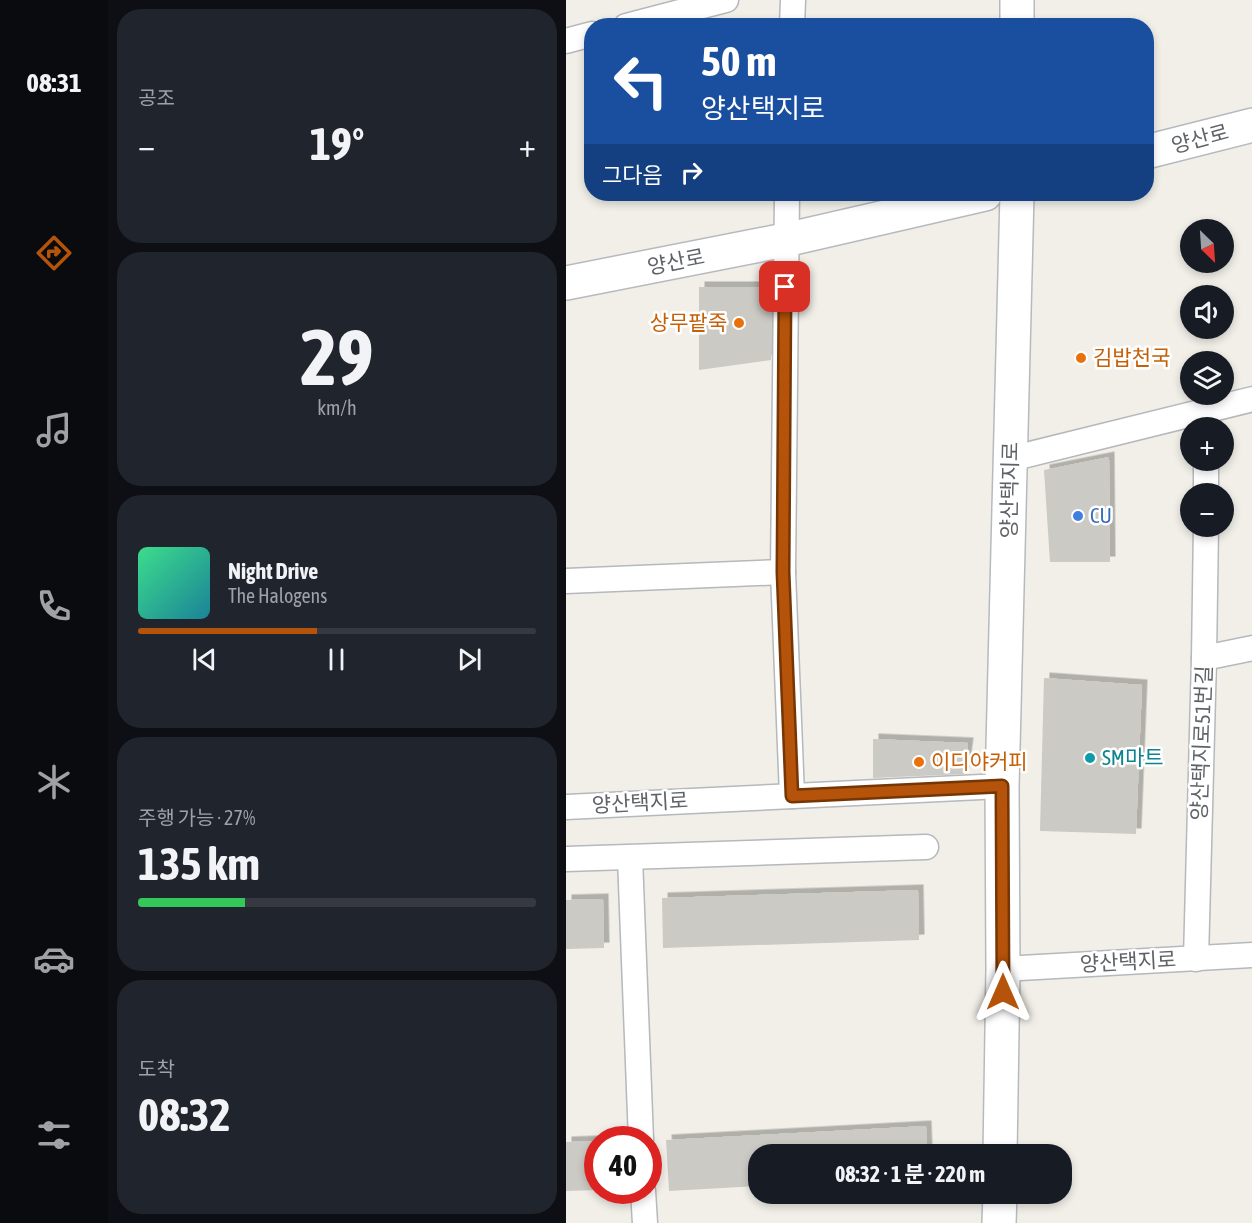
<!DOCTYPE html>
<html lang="ko">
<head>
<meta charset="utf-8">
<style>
  :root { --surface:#171b24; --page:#20242c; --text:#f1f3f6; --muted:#9ea1a6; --line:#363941; --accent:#b45309 }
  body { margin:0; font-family:"Asap Condensed","Noto Sans KR",sans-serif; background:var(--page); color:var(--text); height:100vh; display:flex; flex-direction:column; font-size:22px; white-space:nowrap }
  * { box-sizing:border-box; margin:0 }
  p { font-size:20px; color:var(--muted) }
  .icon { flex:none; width:33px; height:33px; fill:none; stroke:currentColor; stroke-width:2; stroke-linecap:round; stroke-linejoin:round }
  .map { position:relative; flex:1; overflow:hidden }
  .sheet { display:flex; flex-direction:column; gap:9px; padding:9px; background:#0d0f14; width:458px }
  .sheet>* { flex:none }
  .hud { position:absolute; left:18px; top:18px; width:570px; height:183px; border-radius:24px; box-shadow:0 3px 9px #0003; background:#1a4fa0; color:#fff; overflow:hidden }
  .needle { width:39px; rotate:155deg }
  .tools { position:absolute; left:614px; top:219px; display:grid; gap:12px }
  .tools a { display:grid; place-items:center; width:54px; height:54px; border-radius:50%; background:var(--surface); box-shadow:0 3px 9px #0003; font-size:30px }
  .speed { position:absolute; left:18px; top:1126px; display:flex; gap:12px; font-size:30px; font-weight:700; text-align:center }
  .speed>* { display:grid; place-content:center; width:78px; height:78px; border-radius:50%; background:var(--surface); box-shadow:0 3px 9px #0003; line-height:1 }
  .speed .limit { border:9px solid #d22; background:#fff; color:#111 }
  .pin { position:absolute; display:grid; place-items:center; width:51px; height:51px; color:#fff; margin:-26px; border-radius:12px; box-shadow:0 3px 9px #0006 }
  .me { position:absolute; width:66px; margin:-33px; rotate:0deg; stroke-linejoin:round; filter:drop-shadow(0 0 4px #0008) }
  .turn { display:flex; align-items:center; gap:21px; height:126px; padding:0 18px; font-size:27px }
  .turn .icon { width:78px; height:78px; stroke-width:2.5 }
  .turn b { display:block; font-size:42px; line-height:51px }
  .then { display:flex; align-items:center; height:57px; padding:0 18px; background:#0003; gap:12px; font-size:22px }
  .big { font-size:45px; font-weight:700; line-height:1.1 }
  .sheet .card { flex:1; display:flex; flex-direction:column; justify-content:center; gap:9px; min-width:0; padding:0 21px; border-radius:24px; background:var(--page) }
  .sheet .dial { align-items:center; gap:0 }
  .dial b { font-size:78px; line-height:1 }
  .song { display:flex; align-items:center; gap:18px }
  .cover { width:72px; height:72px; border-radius:9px; background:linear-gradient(135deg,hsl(150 70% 55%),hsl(190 70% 35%)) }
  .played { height:6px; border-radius:3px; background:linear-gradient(90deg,var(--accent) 45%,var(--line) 45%) }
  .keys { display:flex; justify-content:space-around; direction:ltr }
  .heat { display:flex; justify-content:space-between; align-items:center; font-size:33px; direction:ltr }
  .charge { height:9px; border-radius:4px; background:linear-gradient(90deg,#34c759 27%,var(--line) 0) }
  .trip { position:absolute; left:182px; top:1144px; width:324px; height:60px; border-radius:24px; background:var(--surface); box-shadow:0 3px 9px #0003; font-weight:700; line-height:60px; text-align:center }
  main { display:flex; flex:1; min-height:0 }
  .menu { display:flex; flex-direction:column; width:108px; justify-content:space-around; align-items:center; background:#090b0e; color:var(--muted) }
  .menu .icon { width:42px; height:42px }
  .menu .active { color:var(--accent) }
  .menu b { font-size:27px; color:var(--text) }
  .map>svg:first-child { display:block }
</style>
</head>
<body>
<main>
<nav class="menu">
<b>08:31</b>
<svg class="icon active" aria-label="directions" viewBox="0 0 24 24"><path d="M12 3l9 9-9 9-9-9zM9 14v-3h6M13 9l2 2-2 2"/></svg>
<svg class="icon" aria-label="music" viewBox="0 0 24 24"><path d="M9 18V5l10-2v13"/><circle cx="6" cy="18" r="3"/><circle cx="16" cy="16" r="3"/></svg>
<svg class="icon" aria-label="phone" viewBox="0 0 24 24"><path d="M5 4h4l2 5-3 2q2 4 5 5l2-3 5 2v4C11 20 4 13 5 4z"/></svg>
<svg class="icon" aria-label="climate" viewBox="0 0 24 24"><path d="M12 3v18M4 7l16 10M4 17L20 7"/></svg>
<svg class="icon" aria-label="car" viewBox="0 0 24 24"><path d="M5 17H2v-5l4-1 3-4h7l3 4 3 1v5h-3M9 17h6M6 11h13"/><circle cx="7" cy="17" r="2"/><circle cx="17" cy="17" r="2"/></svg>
<svg class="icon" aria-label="filters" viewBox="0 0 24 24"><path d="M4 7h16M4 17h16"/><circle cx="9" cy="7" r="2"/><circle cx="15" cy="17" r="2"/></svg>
</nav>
<section class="sheet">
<div class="card"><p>공조</p>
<div class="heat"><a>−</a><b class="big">19°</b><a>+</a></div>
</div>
<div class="card dial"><b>29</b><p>km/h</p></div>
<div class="card">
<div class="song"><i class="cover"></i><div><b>Night Drive</b><p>The Halogens</p></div></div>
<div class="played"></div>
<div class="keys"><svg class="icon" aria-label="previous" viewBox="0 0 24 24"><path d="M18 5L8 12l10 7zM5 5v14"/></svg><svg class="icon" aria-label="pause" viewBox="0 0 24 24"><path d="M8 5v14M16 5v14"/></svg><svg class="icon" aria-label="next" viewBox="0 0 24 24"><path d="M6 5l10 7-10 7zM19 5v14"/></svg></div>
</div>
<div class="card"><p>주행 가능 · 27%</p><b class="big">135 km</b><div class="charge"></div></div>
<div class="card"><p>도착</p><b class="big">08:32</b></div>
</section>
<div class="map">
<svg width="687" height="1223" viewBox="0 0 687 1223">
  <defs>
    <filter id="shadow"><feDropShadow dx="5.5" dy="-5.5" stdDeviation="0" flood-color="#0004"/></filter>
  </defs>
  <rect width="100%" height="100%" fill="#f1efe8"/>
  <!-- building -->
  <g fill="#cccac5" filter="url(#shadow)">
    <path d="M133 287H206L205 360 133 370Z"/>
    <path d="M543 457 544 562H484L478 470Z"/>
    <path d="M478 678 576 685 570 834 474 831Z"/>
    <path d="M307 739 402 743 398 774 307 778Z"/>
    <path d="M352 890 353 940 97 948 96 898Z"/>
    <path d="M37 899 38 948 0 949V900Z"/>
    <path d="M360 1126 361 1155H192V1186L103 1191 100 1140Z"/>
    <path d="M29 1141 31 1190 0 1191V1142Z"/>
  </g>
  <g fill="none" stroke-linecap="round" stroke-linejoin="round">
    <defs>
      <g id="street">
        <path d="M60 26 160 0"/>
        <path d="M226 26 227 0"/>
        <path d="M0 41 26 34"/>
        <path d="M221 194 217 572 226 796"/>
        <path d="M444 459 687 399"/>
        <path d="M640 494V460"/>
        <path d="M0 581 217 572"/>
        <path d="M638 658 687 648"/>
        <path d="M0 807 436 786"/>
        <path d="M64 858 75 1140"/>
        <path d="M0 859 360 847"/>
        <path d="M630 959 638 658 640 526"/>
        <path d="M437 969 687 955"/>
        <path d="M77 1191 79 1223"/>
      </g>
      <g id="secondary">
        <path d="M451 26V0"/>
        <path d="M580 152 687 125"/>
        <path d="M0 283 219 240 419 194"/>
        <path d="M434 1155 437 969 436 786 451 194"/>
        <path d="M433 1223 434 1194"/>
      </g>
    </defs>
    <!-- street casing -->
    <use href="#street" stroke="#b5b8bc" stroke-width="27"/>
    <!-- secondary casing -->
    <use href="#secondary" stroke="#b6babf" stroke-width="36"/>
    <!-- street -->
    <use href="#street" stroke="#fff" stroke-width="24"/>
    <!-- secondary -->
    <use href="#secondary" stroke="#fff" stroke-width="33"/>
  </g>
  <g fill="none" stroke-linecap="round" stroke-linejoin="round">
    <defs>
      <path id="route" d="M219 287 217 572 226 796 436 786 437 992"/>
    </defs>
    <!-- route casing -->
    <use href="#route" stroke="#753606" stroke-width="15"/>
    <!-- route -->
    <use href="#route" stroke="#b45309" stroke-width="10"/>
  </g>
  <!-- markers -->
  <g fill="#e8710a" stroke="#fff" stroke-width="2">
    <circle cx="173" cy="323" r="6"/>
    <circle cx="515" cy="358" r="6"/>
    <circle cx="353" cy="762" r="6"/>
  </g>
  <circle fill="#3f7fe0" stroke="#fff" stroke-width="2" cx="512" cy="516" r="6"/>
  <circle fill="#0f9aa8" stroke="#fff" stroke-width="2" cx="524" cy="758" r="6"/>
  <g text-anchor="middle" stroke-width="5" stroke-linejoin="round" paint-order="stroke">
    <!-- street labels -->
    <g font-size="21" fill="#5f6368" stroke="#fff">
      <text transform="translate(634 139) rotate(-15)" y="7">양산로</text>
      <text transform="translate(110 262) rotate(-11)" y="7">양산로</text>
      <text transform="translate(444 490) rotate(-89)" y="7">양산택지로</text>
      <text transform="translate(636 743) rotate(-88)" y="7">양산택지로51번길</text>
      <text transform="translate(74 803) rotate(-3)" y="7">양산택지로</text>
      <text transform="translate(562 962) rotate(-3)" y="7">양산택지로</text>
    </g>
    <!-- food labels -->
    <g font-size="21" fill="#c56008" stroke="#fff" text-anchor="start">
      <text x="161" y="330" text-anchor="end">상무팥죽</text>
      <text x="527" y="365">김밥천국</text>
      <text x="365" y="769">이디야커피</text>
    </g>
    <!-- shop labels -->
    <g font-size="21" fill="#366cbe" stroke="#fff" text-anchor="start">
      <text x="524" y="523">CU</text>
    </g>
    <!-- culture labels -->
    <g font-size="21" fill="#0d838f" stroke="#fff" text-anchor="start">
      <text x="536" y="765">SM마트</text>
    </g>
  </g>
</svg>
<div class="tools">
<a><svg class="needle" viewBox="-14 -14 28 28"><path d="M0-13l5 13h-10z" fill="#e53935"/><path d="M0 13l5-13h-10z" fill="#9ea1a6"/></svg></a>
<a><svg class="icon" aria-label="sound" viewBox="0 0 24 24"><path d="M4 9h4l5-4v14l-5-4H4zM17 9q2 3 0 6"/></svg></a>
<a><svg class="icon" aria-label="layers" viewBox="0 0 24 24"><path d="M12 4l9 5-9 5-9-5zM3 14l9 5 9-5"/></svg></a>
<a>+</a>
<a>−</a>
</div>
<div class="speed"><div class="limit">40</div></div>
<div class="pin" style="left:219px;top:287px;background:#d93025"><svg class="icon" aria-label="arrive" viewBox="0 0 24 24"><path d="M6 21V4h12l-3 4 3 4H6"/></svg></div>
<svg class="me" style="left:437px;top:992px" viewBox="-20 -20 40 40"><path d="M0-17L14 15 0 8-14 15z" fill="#b45309" stroke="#fff" stroke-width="4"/></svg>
<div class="trip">08:32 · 1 분 · 220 m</div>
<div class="hud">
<div class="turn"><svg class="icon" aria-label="left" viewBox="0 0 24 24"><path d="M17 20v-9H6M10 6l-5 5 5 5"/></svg><div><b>50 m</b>양산택지로</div></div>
<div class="then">그다음<svg class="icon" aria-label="right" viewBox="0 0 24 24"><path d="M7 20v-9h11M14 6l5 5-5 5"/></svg></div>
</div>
</div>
</main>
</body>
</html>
